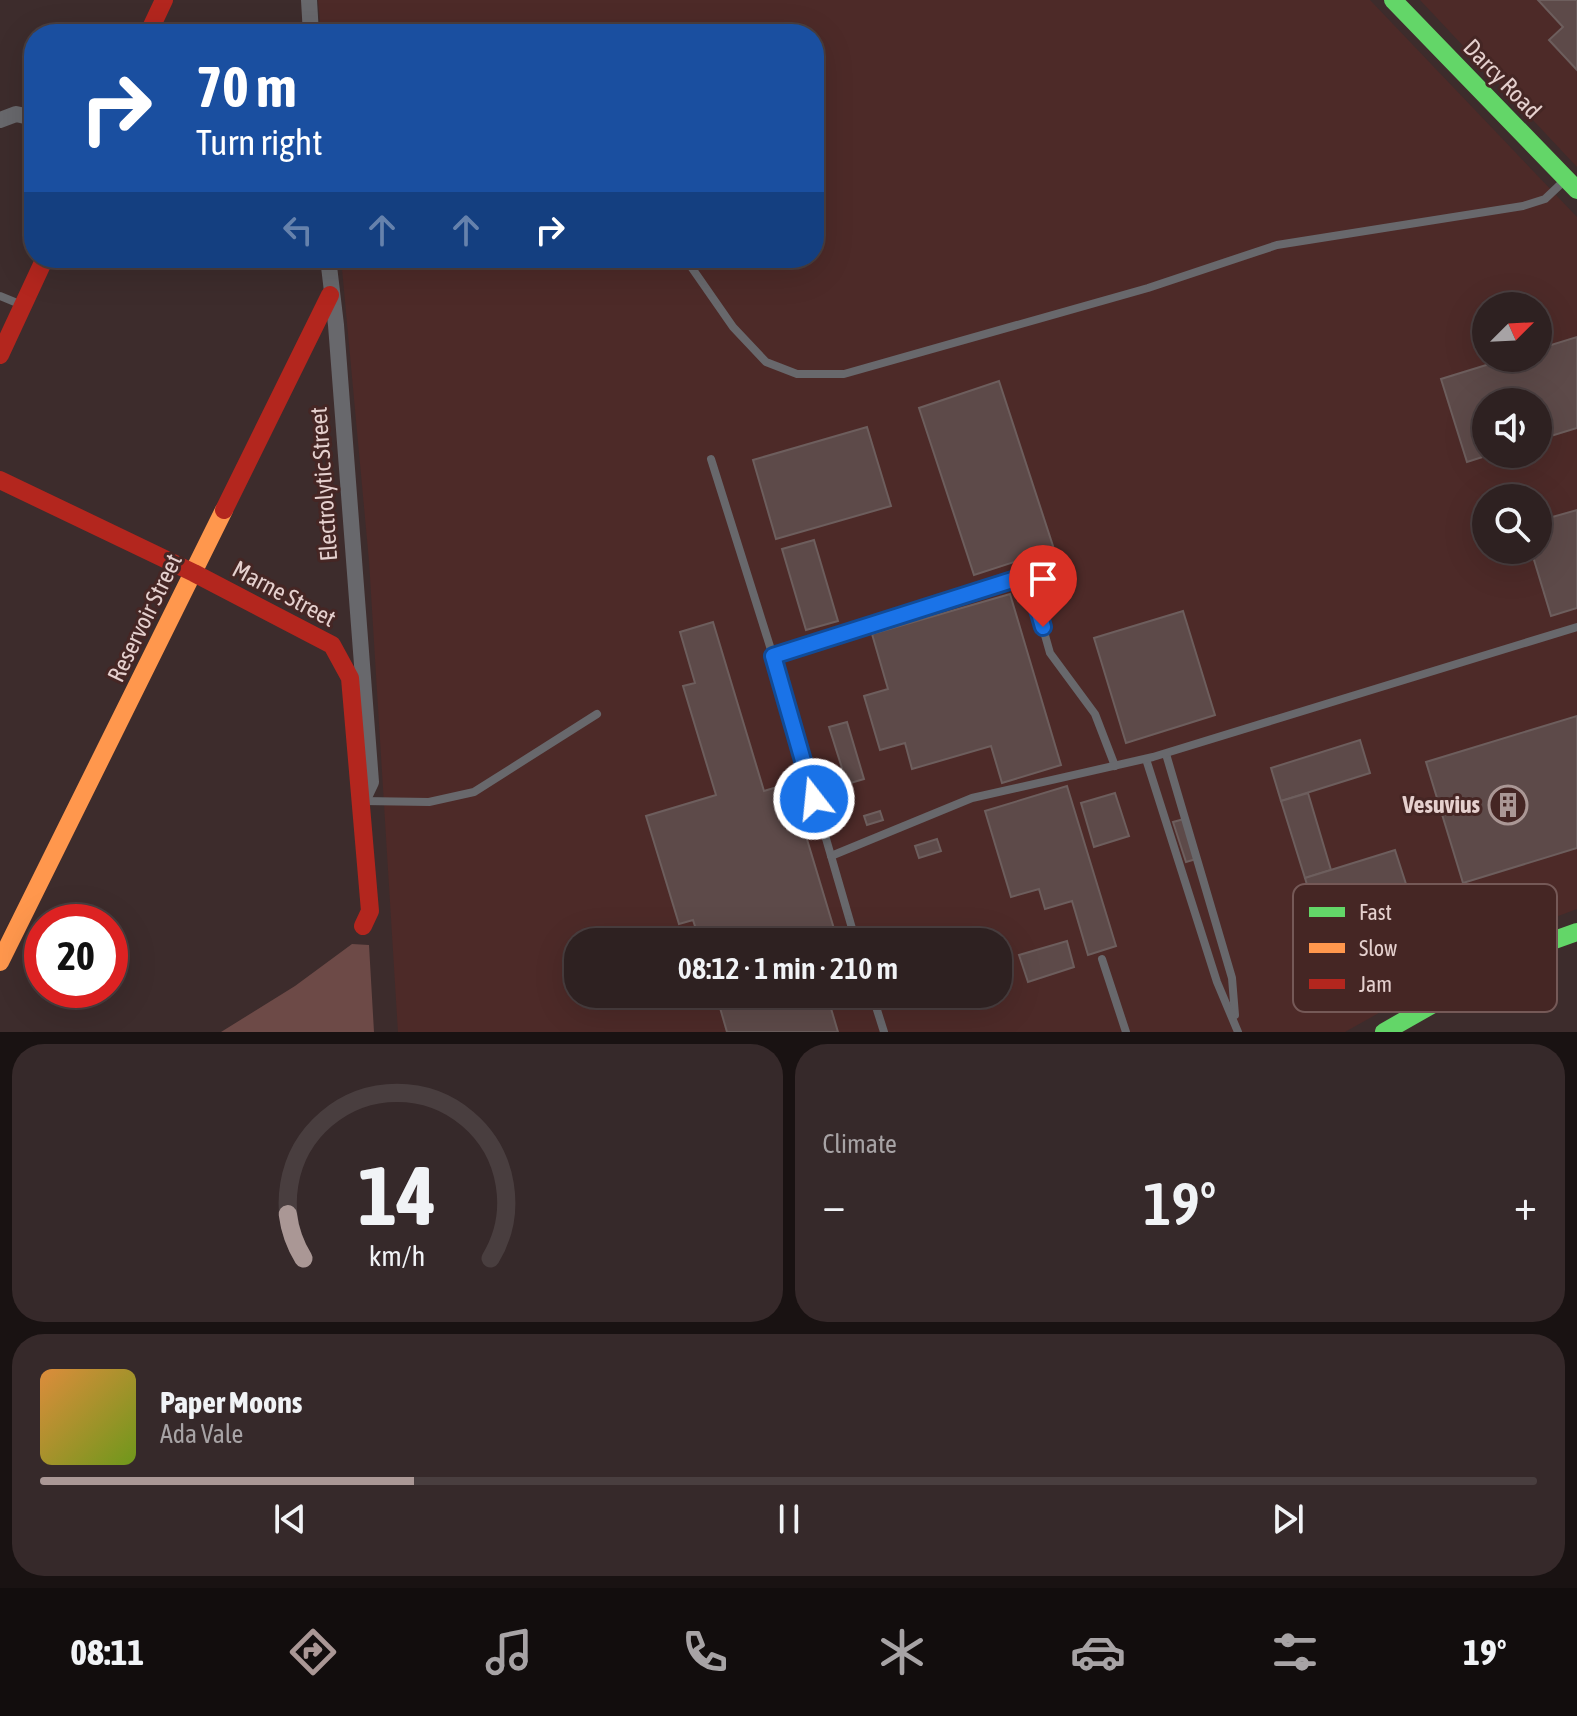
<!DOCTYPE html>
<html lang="en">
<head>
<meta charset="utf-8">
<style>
  :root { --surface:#2e2121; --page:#36292a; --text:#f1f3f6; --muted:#a7a3a5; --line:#493e3f; --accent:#aa9795 }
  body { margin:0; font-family:"Asap Condensed",sans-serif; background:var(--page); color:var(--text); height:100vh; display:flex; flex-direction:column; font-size:30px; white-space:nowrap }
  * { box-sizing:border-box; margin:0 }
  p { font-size:26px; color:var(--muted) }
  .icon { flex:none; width:44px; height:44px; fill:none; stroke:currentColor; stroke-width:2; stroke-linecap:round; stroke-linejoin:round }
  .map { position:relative; height:1032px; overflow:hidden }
  .panel { display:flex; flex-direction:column; gap:12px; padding:12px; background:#191212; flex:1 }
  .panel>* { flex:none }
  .hud { position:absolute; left:24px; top:24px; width:800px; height:244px; border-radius:32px; box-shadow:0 8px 32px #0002,0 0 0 2px var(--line); background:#1a4fa0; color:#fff; overflow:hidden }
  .needle { width:52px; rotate:66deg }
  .tools { position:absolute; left:1472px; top:292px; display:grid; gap:16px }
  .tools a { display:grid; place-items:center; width:80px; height:80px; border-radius:50%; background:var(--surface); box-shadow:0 8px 32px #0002,0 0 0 2px var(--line); font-size:40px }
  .speed { position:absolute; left:24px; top:904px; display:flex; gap:16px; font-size:40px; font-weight:700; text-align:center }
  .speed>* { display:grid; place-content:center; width:104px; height:104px; border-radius:50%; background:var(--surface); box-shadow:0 8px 32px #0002,0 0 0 2px var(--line); line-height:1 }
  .speed .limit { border:12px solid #d22; background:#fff; color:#111 }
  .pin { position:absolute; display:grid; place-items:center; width:68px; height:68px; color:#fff; margin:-82px -34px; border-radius:50% 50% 50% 0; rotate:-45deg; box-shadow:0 0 8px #0007 }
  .pin .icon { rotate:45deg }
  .me { position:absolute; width:88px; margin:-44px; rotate:344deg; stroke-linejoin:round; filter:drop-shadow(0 0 6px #0008) }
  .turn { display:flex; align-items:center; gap:28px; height:168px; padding:0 40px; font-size:36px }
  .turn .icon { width:104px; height:104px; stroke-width:2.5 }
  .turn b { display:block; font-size:56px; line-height:68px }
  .lanes { display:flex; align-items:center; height:76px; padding:0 40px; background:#0003; justify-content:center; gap:40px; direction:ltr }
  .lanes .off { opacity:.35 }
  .big { font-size:60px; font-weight:600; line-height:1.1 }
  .panel .card { flex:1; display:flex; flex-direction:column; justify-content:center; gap:12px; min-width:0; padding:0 28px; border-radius:32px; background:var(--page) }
  .panel .dial { align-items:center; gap:0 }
  .dial svg { height:208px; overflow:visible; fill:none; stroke:var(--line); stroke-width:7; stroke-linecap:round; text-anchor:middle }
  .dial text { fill:var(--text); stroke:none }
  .song { display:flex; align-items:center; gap:24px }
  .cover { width:96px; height:96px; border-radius:12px; background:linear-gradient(135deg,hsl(30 70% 55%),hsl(80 70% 35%)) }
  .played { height:8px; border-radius:4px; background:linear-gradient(90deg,var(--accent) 25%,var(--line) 25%) }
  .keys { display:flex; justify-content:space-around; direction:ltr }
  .heat { display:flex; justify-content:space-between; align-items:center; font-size:44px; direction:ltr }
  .panel .tiles { flex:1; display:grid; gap:12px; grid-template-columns:1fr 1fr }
  .card:last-child { grid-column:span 2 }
  .trip { position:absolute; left:564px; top:928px; width:448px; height:80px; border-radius:32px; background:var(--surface); box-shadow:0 8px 32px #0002,0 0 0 2px var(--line); font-weight:600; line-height:80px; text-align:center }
  .tabs { display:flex; height:128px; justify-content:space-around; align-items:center; background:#120d0d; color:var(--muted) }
  .tabs .icon { width:56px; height:56px }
  .tabs .on { color:var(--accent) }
  .tabs b { font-size:36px; color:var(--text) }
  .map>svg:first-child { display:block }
</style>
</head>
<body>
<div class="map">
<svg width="1577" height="1032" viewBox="0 0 1577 1032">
  <rect width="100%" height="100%" fill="#3d2c2c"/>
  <!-- built -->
  <g fill="#4d2a28" fill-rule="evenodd">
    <path d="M318 0H1370L1577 217V909L1537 924 1345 1032H398L369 561 341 258H814V34H321ZM1486 306H1538V358H1486ZM1486 402H1538V454H1486ZM1486 498H1538V550H1486ZM578 942H998V994H578Z"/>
    <path d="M1420 0H1577V167Z"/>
  </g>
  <!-- green -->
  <path fill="#6d4a47" d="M352 944 369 945 374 1032H221L295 986Z"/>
  <!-- building -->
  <g fill="#5d4a49" stroke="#6d5e5d" stroke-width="2">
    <path d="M1538 0H1577V70L1549 40 1563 27Z"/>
    <path d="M1577 337V428L1538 440V402H1486V454H1492L1467 462 1441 379 1509 358H1538V349Z"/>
    <path d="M999 381 1054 549 974 575 919 408Z"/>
    <path d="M867 427 891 506 776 539 753 460Z"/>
    <path d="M1577 510V608L1551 616 1531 550H1538V521Z"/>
    <path d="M814 540 838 621 806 630 782 549Z"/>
    <path d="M1010 594 1061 765 1002 783 991 746 912 769 905 743 880 750 864 696 888 689 872 634Z"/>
    <path d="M1183 611 1215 715 1126 743 1094 638Z"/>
    <path d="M713 622 764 791 790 783 838 942H700L693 920 679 924 646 816 716 795 683 686 695 683 680 632Z"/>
    <path d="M1577 716V848L1463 883 1426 762Z"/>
    <path d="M847 722 864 779 847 784 829 727Z"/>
    <path d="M1360 740 1370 773 1281 801 1271 768Z"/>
    <path d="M1067 786 1116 946 1088 955 1072 901 1045 909 1039 889 1011 897 985 811Z"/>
    <path d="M1115 793 1129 836 1094 847 1081 803Z"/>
    <path d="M1308 793 1331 870 1305 878 1281 801Z"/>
    <path d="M880 811 883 820 867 825 864 816Z"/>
    <path d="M1184 819 1196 859 1186 862 1173 822Z"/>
    <path d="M937 839 941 851 919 858 915 846Z"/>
    <path d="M1395 850 1406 884 1315 912 1305 878Z"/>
    <path d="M1067 941 1074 967 1028 982 1019 955Z"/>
    <path d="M716 994H830L827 995 838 1032H727Z"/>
  </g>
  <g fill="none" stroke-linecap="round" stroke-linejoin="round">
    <!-- lane -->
    <g stroke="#68686c" stroke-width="8">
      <path d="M685 258 733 327 766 362 797 374H844L1148 288 1277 245 1523 206 1545 199 1564 181"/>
      <path d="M0 296 22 305"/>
      <path d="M711 459 773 656 856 942"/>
      <path d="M773 656 1028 575 1050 653 1095 714 1115 766"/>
      <path d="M1166 754 1232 978 1235 1015"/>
      <path d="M1146 759 1217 982 1238 1032"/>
      <path d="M363 801 429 802 474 792 597 714"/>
      <path d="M831 856 972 798 1153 757 1577 627"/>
      <path d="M1102 959 1126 1032"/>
      <path d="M872 994 884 1032"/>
    </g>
    <!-- street -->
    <g stroke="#68686c" stroke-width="16">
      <path d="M309 0 311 34"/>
      <path d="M0 120 16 114 34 118"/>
      <path d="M328 258 336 325 371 782 362 801"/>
    </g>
    <!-- fast -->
    <g stroke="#63d668" stroke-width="18">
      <path d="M1393 0 1577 190"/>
      <path d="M1384 1032 1532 948 1577 932"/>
    </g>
    <!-- slow -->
    <path stroke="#ff974d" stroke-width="18" d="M0 962 224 510"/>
    <!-- jam -->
    <g stroke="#b3261e" stroke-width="18">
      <path d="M148 34 164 0"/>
      <path d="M0 355 45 258"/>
      <path d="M0 480 194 573 332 645 350 678 370 911 363 926"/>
      <path d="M224 510 330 295"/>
    </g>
  </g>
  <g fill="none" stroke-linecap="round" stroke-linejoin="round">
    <defs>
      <path id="route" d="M814 799 773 656 1028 575 1043 627"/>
    </defs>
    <!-- route casing -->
    <use href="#route" stroke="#114b97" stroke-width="20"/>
    <!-- route -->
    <use href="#route" stroke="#1a73e8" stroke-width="14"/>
  </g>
  <!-- icons -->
  <defs>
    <symbol id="building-ring" viewBox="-11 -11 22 22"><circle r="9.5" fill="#452624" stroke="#aa9795" stroke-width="1.5"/><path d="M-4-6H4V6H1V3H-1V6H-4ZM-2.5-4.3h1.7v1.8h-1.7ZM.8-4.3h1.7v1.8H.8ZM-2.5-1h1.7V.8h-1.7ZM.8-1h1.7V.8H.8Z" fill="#aa9795"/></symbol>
  </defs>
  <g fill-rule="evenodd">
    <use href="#building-ring" x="1486" y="783" width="44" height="44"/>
  </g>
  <g text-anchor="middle" stroke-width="6" stroke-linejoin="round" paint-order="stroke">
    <!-- street labels -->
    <g font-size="24" fill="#e5d0ce" stroke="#452624">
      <text transform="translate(1502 79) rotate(46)" y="8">Darcy Road</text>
      <text transform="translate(324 484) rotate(-94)" y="8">Electrolytic Street</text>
      <text transform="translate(284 594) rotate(28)" y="8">Marne Street</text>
      <text transform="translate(145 618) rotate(-64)" y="8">Reservoir Street</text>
    </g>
    <!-- poi labels -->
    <g font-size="24" font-weight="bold" fill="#e5d0ce" stroke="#452624" text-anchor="end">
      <text x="1480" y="813">Vesuvius</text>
    </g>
  </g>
  <!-- legend -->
  <rect x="1293" y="884" width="264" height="128" rx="12" fill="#452624" stroke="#755957" stroke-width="2"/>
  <rect x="1309" y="907" width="36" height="10" fill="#63d668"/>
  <rect x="1309" y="943" width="36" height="10" fill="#ff974d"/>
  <rect x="1309" y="979" width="36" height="10" fill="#b3261e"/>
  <g font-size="22" fill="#e5d0ce">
    <text x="1359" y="920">Fast</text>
    <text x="1359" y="956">Slow</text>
    <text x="1359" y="992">Jam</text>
  </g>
</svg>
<div class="tools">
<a><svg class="needle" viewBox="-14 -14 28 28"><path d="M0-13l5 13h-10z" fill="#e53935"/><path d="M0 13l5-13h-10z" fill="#a7a3a5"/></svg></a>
<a><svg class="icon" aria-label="sound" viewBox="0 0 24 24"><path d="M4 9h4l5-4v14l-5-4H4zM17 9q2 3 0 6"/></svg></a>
<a><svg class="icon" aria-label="search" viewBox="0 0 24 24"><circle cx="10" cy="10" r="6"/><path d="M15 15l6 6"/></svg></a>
</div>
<div class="speed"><div class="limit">20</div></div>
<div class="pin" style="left:1043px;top:627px;background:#d93025"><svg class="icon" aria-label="arrive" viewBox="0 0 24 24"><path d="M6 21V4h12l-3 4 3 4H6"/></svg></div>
<svg class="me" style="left:814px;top:799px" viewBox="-20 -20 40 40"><circle r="17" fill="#1a73e8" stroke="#fff" stroke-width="3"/><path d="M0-11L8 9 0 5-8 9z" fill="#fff"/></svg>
<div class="trip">08:12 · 1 min · 210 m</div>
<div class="hud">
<div class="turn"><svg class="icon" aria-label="right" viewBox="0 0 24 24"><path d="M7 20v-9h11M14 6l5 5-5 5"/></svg><div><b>70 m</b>Turn right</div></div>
<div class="lanes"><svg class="icon off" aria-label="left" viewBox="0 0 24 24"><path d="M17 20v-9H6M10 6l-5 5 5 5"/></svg><svg class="icon off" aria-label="ahead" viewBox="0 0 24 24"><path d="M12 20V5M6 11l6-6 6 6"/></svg><svg class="icon off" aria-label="ahead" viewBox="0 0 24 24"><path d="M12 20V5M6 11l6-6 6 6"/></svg><svg class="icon" aria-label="right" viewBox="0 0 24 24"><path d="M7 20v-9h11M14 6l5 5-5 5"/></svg></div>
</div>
</div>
<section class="panel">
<div class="tiles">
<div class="card dial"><svg viewBox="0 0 100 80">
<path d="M14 69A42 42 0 1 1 86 69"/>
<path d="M14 69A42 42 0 0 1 8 52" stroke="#aa9795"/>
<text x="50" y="56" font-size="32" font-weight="700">14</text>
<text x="50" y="72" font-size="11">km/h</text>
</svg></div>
<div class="card"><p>Climate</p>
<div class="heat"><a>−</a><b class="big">19°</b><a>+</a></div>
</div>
<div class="card">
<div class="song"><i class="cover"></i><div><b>Paper Moons</b><p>Ada Vale</p></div></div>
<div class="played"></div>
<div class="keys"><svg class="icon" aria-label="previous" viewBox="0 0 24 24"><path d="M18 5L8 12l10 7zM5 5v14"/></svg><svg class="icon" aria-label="pause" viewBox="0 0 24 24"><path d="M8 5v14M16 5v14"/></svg><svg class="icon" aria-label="next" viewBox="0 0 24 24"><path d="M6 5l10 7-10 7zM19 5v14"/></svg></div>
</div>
</div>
</section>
<nav class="tabs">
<b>08:11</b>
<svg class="icon on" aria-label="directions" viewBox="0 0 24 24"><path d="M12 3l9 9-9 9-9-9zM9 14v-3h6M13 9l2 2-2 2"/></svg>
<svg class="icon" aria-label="music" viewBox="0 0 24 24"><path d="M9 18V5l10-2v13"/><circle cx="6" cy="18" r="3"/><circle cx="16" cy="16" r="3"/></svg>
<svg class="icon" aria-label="phone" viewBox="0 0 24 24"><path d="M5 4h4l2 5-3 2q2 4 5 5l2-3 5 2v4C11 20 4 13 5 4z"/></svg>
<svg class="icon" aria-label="climate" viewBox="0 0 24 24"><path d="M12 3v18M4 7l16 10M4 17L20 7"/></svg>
<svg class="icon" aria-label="car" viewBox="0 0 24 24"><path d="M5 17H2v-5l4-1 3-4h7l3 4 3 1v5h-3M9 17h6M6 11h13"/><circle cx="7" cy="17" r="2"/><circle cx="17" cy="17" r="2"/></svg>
<svg class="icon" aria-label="filters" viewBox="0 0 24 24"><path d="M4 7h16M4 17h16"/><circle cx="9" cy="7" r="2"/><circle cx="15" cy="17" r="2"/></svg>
<b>19°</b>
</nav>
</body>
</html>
